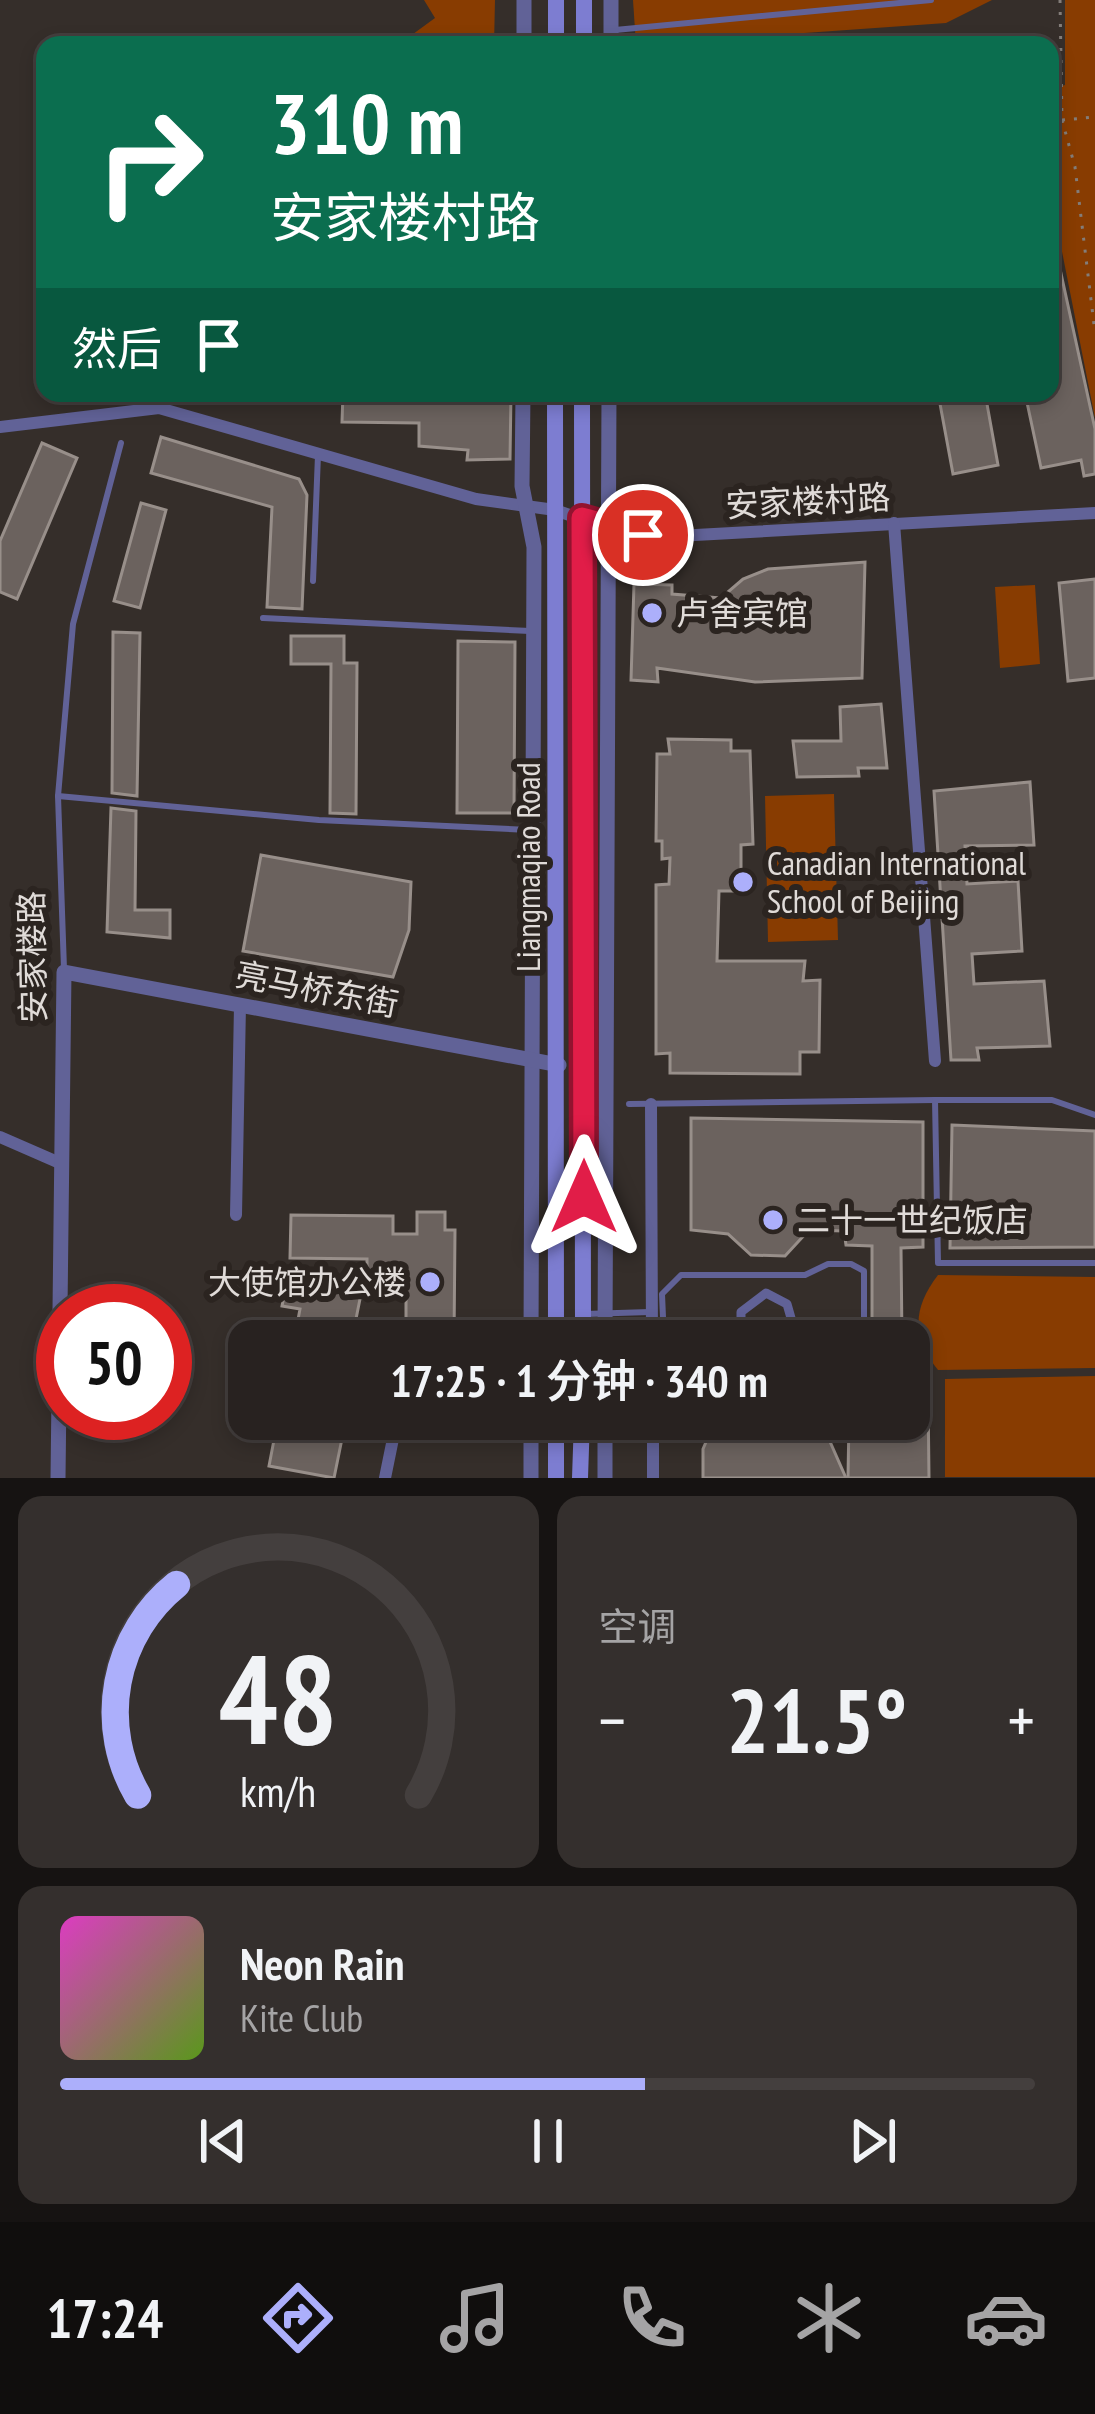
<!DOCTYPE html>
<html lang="zh">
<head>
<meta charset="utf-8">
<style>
  :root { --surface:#282220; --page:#342f2d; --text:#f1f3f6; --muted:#a5a4a5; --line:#443f3e; --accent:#acaffb }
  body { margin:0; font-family:"PT Sans Narrow","Noto Sans SC",sans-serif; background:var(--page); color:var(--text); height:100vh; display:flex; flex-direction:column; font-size:45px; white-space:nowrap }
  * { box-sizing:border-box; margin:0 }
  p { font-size:39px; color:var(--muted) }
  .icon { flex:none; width:66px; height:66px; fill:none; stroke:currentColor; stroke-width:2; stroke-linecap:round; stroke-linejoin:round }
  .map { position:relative; height:1478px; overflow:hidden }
  .sheet { display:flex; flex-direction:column; gap:18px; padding:18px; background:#161312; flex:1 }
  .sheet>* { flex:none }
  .hud { position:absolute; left:36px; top:36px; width:1023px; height:366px; border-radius:24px; box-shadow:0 6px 18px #0003,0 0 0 3px var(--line); background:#0b6e4f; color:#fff; overflow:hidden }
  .speed { position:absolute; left:36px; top:1284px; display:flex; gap:24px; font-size:60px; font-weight:700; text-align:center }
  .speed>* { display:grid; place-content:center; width:156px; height:156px; border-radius:50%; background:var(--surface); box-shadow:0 6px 18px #0003,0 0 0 3px var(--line); line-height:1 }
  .speed .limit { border:18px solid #d22; background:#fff; color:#111 }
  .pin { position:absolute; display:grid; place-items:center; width:102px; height:102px; color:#fff; margin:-51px; border:6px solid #fff; border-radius:50%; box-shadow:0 3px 12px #0007 }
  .me { position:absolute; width:132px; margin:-66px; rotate:0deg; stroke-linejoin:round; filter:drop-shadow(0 0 9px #0008) }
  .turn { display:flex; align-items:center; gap:42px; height:252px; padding:0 36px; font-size:54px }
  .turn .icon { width:156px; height:156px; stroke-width:2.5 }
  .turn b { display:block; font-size:84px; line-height:102px }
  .then { display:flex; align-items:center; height:114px; padding:0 36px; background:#0003; gap:24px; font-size:45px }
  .big { font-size:90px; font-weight:600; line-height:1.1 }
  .sheet .tile { flex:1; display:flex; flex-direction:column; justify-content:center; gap:18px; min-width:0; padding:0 42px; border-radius:24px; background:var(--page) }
  .sheet .dial { align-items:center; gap:0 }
  .dial svg { height:312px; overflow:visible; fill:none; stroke:var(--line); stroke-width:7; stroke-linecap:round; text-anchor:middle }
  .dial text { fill:var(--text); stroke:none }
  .song { display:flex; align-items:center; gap:36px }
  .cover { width:144px; height:144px; border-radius:18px; background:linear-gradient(135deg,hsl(310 70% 55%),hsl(90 70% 35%)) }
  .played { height:12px; border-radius:6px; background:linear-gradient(90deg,var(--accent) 60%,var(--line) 60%) }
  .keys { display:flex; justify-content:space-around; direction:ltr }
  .heat { display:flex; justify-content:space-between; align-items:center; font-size:66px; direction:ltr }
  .sheet .tiles { flex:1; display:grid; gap:18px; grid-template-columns:1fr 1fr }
  .tile:last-child { grid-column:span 2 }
  .trip { position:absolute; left:228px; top:1320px; width:702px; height:120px; border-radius:24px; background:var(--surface); box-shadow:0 6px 18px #0003,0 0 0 3px var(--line); font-weight:600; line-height:120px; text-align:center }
  .menu { display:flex; height:192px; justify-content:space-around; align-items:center; background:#100e0d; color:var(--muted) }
  .menu .icon { width:84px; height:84px }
  .menu .on { color:var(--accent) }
  .menu b { font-size:54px; color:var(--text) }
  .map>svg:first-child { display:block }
</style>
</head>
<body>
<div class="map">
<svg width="1095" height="1478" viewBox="0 0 1095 1478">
  <rect width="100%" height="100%" fill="#352e2a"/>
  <!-- green -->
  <g fill="#883c01">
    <path d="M424 0H495L494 45H398L435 18Z"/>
    <path d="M633 0H992L946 23 636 45Z"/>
    <path d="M1065 0H1095V418L1050 191V89L1065 85Z"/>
    <path d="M1035 585 1040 664 1000 668 995 587Z"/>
    <path d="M834 794 838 940 768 942 765 796Z"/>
    <path d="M938 1275 1095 1277V1368L938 1370C912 1337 912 1309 938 1275Z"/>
    <path d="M1095 1376V1477H945V1379Z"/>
  </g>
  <!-- building -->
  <g fill="#6b625e" stroke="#988f8a" stroke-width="3">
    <path d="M1055 246 1095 429V474L1084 476 1081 460 1041 468 1025 393H1050V385L1058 384 1050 353V247Z"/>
    <path d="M343 393H511L510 459 467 460 468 450 419 446V423L342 422Z"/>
    <path d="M938 393H985L998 465 953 474Z"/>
    <path d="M161 437 299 479 307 495 302 609 267 607 272 507 151 473Z"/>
    <path d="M42 443 77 458 17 599 0 592V541Z"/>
    <path d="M141 503 166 510 140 608 114 601Z"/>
    <path d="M865 562 862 678 755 682 657 668 658 682 631 680 634 584 672 585V594L721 598 743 579 768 569Z"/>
    <path d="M1095 579V678L1068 681 1059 583Z"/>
    <path d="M113 632 140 633 137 796 112 793Z"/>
    <path d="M291 636H344V663H357L356 814 330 813 331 664H291Z"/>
    <path d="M458 641 515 642 514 813H457Z"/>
    <path d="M881 704 887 768H858L859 776 797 777 793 741H841L840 707Z"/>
    <path d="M668 739 731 740V751H750L753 844 741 845V891H719L717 961H805L803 981 820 980 819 1052H800V1074L670 1073V1053L656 1054V885L669 884 670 858 662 859V841H656L657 754H670Z"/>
    <path d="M1030 782 1034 845 965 846 967 884 1018 881 1022 951 972 954 974 984 1044 981 1050 1046 977 1048 979 1060H951L934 791Z"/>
    <path d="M111 808 136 811 135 910H170V938L107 932Z"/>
    <path d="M261 855 411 882 409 930 393 977 243 951Z"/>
    <path d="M691 1118 923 1122V1247L901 1248 902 1341H872V1246L846 1245 844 1231 809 1230 785 1256 751 1255 728 1234 691 1230Z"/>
    <path d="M952 1125 1095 1131V1247L950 1248Z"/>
    <path d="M417 1212H445V1230H455L454 1341H415V1331H406V1281L367 1280V1259L290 1258 291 1215 393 1216V1234H417Z"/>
    <path d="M289 1269 363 1284 356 1319 365 1320 361 1341H294L300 1309 282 1306Z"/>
    <path d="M928 1392 929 1478H848L849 1419H909V1393Z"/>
    <path d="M250 1419H346L334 1478 269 1466 274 1440 247 1434Z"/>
    <path d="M716 1419H820L846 1478H703V1449Z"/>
  </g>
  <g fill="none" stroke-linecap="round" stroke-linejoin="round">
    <!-- path -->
    <g stroke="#837d79" stroke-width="3" stroke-dasharray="3 9" stroke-linecap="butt">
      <path d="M1060 0 1062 120 1075 167 1095 333"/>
      <path d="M1062 120 1095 117"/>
    </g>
    <!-- service -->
    <g stroke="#616297" stroke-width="6">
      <path d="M615 30 931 0"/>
      <path d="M313 581 318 455"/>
      <path d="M263 618 530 631"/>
      <path d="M58 796 319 820 529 830"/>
      <path d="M64 969 58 796 73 624 121 443"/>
      <path d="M629 1104 935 1100"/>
      <path d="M1095 1115 1052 1100H935L938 1263H1095"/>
      <path d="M585 1314 650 1312"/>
      <path d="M664 1341 662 1294 681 1275H805L828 1264H851L864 1271V1341"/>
    </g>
    <!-- pedestrian -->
    <path stroke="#616297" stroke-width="9" d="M753 1341 741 1324V1312L766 1293 787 1304 791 1318 781 1341"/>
    <!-- minor -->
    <g stroke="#616297" stroke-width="12">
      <path d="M0 427 159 408 476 499 555 510 619 532 659 537 1095 513"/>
      <path d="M894 523 935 1061"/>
      <path d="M651 1104 652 1341"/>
      <path d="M0 1137 62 1164"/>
      <path d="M236 1215 240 1005"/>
      <path d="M479 1325 531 1324"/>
      <path d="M584 1332 652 1329 662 1341"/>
      <path d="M653 1419V1478"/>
      <path d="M385 1478 397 1419"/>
    </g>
    <!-- tertiary -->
    <g stroke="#616297" stroke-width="15">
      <path d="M524 45V0"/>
      <path d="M611 45V0"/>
      <path d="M523 393 522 486 534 547 531 1341"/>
      <path d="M605 1341 609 393"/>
      <path d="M531 1419V1478"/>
      <path d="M58 1478 64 972 559 1065"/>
      <path d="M605 1478V1419"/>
    </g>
    <!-- secondary -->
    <g stroke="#7d7dd1" stroke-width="16">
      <path d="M556 45V0"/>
      <path d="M584 45V0"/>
      <path d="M555 393 556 1341"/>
      <path d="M582 393 583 1341"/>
      <path d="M556 1478V1419"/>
      <path d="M580 1478 582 1419"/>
    </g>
  </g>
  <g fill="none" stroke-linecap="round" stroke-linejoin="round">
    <defs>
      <path id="route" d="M584 1197 582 518 643 535"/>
    </defs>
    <!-- route casing -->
    <use href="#route" stroke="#92132f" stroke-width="30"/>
    <!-- route -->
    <use href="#route" stroke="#e11d48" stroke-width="21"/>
  </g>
  <!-- markers -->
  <g fill="#acaffb" stroke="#2b2420" stroke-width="4.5">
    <circle cx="652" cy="613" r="12"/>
    <circle cx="743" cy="882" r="12"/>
    <circle cx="773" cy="1220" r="12"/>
    <circle cx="430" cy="1282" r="12"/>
  </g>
  <g text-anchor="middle" stroke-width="12" stroke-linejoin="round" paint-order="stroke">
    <!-- street labels -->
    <g font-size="33" fill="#e0dbd8" stroke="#2b2420">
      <text transform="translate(808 501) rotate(-3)" y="12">安家楼村路</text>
      <text transform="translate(528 867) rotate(-90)" y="12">Liangmaqiao Road</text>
      <text transform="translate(32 957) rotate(-91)" y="12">安家楼路</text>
      <text transform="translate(317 989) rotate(11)" y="12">亮马桥东街</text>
    </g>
    <!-- poi labels -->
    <g font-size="33" fill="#e0dbd8" stroke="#2b2420" text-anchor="start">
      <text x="676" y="625">卢舍宾馆</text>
      <text x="767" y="875">Canadian International<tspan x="767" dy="38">School of Beijing</tspan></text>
      <text x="797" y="1232">二十一世纪饭店</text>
      <text x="406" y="1294" text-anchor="end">大使馆办公楼</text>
    </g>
  </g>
</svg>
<div class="speed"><div class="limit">50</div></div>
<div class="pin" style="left:643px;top:535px;background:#d93025"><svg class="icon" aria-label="arrive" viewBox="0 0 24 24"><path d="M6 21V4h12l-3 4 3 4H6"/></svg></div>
<svg class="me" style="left:584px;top:1197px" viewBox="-20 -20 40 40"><path d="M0-17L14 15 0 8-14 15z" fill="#e11d48" stroke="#fff" stroke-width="4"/></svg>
<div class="trip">17:25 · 1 分钟 · 340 m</div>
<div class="hud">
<div class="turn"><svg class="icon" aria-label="right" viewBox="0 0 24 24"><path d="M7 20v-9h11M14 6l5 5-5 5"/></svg><div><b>310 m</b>安家楼村路</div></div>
<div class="then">然后<svg class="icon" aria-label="arrive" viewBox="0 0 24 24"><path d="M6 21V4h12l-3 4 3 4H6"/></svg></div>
</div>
</div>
<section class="sheet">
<div class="tiles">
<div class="tile dial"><svg viewBox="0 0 100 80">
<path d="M14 69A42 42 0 1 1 86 69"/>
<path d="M14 69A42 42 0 0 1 24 15" stroke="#acaffb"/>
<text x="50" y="56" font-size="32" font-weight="700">48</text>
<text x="50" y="72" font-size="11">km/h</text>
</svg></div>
<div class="tile"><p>空调</p>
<div class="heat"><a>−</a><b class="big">21.5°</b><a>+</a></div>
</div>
<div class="tile">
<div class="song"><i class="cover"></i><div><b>Neon Rain</b><p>Kite Club</p></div></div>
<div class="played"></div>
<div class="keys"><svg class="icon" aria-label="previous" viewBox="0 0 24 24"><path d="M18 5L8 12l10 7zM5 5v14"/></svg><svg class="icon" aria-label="pause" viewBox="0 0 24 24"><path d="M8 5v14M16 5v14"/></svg><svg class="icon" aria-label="next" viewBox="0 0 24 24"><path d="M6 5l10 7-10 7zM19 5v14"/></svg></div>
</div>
</div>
</section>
<nav class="menu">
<b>17:24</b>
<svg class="icon on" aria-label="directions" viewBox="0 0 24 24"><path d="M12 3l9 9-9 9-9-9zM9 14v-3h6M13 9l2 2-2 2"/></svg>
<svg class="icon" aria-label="music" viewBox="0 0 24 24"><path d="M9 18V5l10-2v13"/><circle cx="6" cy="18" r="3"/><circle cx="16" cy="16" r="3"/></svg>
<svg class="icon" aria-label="phone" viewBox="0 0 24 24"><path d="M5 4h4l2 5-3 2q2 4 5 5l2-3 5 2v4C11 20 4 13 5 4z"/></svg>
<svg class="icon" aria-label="climate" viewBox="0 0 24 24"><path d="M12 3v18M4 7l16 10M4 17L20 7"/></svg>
<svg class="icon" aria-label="car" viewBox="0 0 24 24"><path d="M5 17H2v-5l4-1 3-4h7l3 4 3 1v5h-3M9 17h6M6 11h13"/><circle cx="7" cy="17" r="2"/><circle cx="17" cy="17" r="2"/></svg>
</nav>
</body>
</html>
